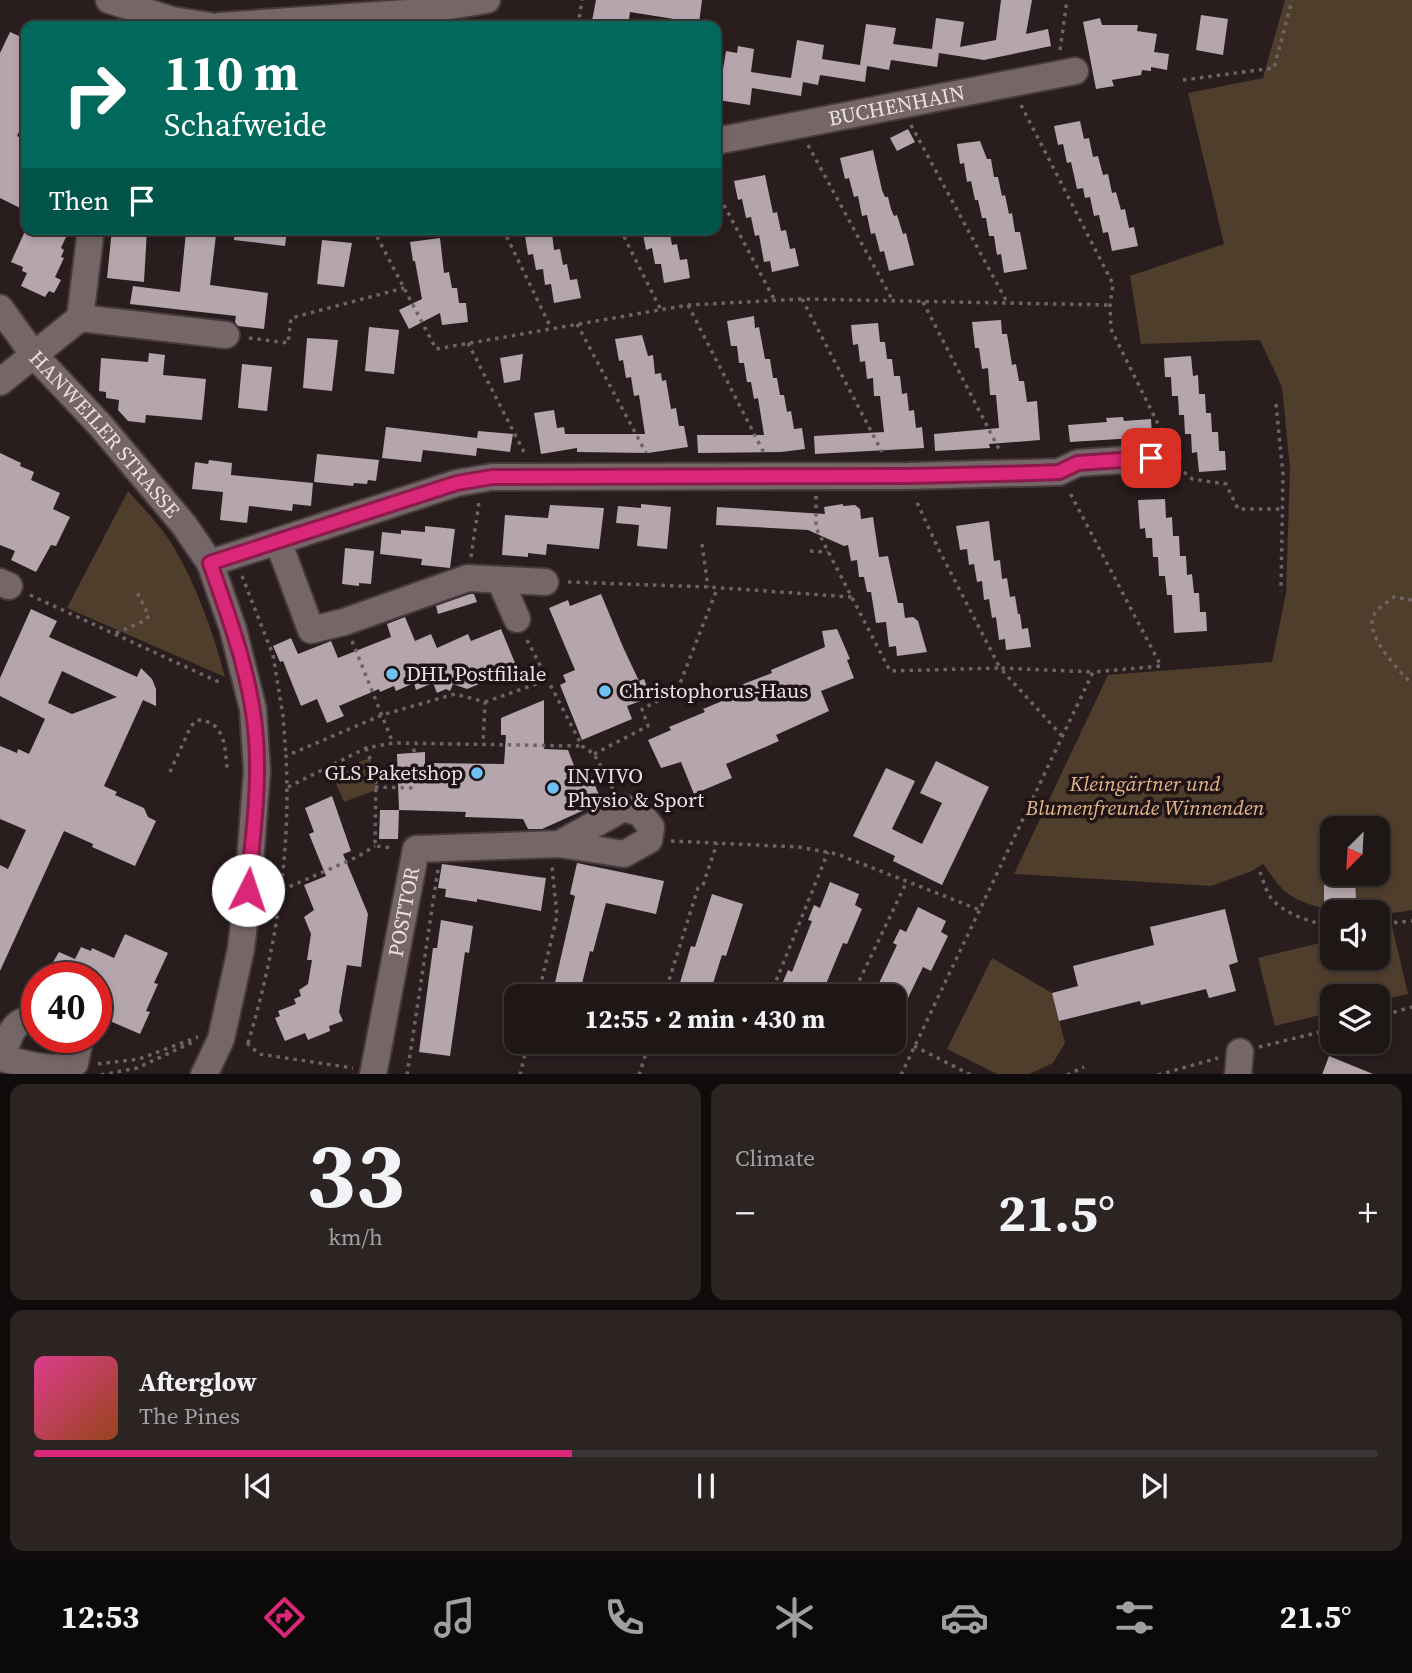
<!DOCTYPE html>
<html lang="en">
<head>
<meta charset="utf-8">
<style>
  :root { --surface:#1f1616; --page:#2c2323; --text:#f1f3f6; --muted:#a19fa1; --line:#3c3535; --accent:#db2777 }
  body { margin:0; font-family:"Source Serif 4",serif; background:var(--page); color:var(--text); height:100vh; display:flex; flex-direction:column; font-size:26px; white-space:nowrap }
  * { box-sizing:border-box; margin:0 }
  p { font-size:23px; color:var(--muted) }
  .icon { flex:none; width:38px; height:38px; fill:none; stroke:currentColor; stroke-width:2; stroke-linecap:round; stroke-linejoin:round }
  .map { position:relative; height:1074px; overflow:hidden }
  .drawer { display:flex; flex-direction:column; gap:10px; padding:10px; background:#110c0c; flex:1 }
  .drawer>* { flex:none }
  .banner { position:absolute; left:21px; top:21px; width:700px; height:214px; border-radius:14px; box-shadow:0 4px 10px #0003,0 0 0 2px var(--line); background:#00695c; color:#fff; overflow:hidden }
  .needle { width:46px; rotate:204deg }
  .tools { position:absolute; left:1320px; top:816px; display:grid; gap:14px }
  .tools a { display:grid; place-items:center; width:70px; height:70px; border-radius:14px; background:var(--surface); box-shadow:0 4px 10px #0003,0 0 0 2px var(--line); font-size:35px }
  .speed { position:absolute; left:21px; top:962px; display:flex; gap:14px; font-size:35px; font-weight:700; text-align:center }
  .speed>* { display:grid; place-content:center; width:91px; height:91px; border-radius:50%; background:var(--surface); box-shadow:0 4px 10px #0003,0 0 0 2px var(--line); line-height:1 }
  .speed .limit { border:10px solid #d22; background:#fff; color:#111 }
  .pin { position:absolute; display:grid; place-items:center; width:60px; height:60px; color:#fff; margin:-30px; border-radius:14px; box-shadow:0 4px 10px #0006 }
  .me { position:absolute; width:77px; margin:-38px; rotate:4deg; stroke-linejoin:round; filter:drop-shadow(0 0 5px #0008) }
  .turn { display:flex; align-items:center; gap:24px; height:147px; padding:0 28px; font-size:32px }
  .turn .icon { width:91px; height:91px; stroke-width:2.5 }
  .turn b { display:block; font-size:49px; line-height:60px }
  .then { display:flex; align-items:center; height:66px; padding:0 28px; background:#0003; gap:14px; font-size:26px }
  .big { font-size:52px; font-weight:700; line-height:1.1 }
  .drawer .tile { flex:1; display:flex; flex-direction:column; justify-content:center; gap:10px; min-width:0; padding:0 24px; border-radius:14px; background:var(--page) }
  .drawer .dial { align-items:center; gap:0 }
  .dial b { font-size:91px; line-height:1 }
  .song { display:flex; align-items:center; gap:21px }
  .cover { width:84px; height:84px; border-radius:10px; background:linear-gradient(135deg,hsl(330 70% 55%),hsl(20 70% 35%)) }
  .played { height:7px; border-radius:4px; background:linear-gradient(90deg,var(--accent) 40%,var(--line) 40%) }
  .keys { display:flex; justify-content:space-around; direction:ltr }
  .heat { display:flex; justify-content:space-between; align-items:center; font-size:38px; direction:ltr }
  .drawer .tiles { flex:1; display:grid; gap:10px; grid-template-columns:1fr 1fr }
  .tile:last-child { grid-column:span 2 }
  .trip { position:absolute; left:504px; top:984px; width:402px; height:70px; border-radius:14px; background:var(--surface); box-shadow:0 4px 10px #0003,0 0 0 2px var(--line); font-weight:700; line-height:70px; text-align:center }
  .menu { display:flex; height:112px; justify-content:space-around; align-items:center; background:#0c0909; color:var(--muted) }
  .menu .icon { width:49px; height:49px }
  .menu .current { color:var(--accent) }
  .menu b { font-size:32px; color:var(--text) }
  .map>svg:first-child { display:block }
</style>
</head>
<body>
<div class="map">
<svg width="1412" height="1075" viewBox="0 0 1412 1075">
  <rect width="100%" height="100%" fill="#291d1e"/>
  <!-- green -->
  <g fill="#4f3e2c" fill-rule="evenodd">
    <path d="M1285 0H1412V910C1381 917 1314 914 1287 893 1278 886 1270 873 1263 864L1252 871 1211 886 1014 874 1108 675 1272 662 1286 593 1290 468 1282 387 1260 340 1141 344 1130 276 1224 244 1188 93 1263 78ZM1332 828H1377V873H1332Z"/>
    <path d="M128 491C143 508 161 526 173 546 197 586 213 632 225 677L67 608Z"/>
    <path d="M370 758 376 775V790L344 802 334 779 361 761Z"/>
    <path d="M1392 926 1408 994 1377 1001V996H1332V1012L1275 1026 1258 958 1332 940V957H1377V929Z"/>
    <path d="M992 958 1052 993 1065 1043 1053 1063 1029 1074H997L947 1049Z"/>
  </g>
  <!-- building -->
  <g fill="#b5a6ae" fill-rule="evenodd">
    <path d="M596 0H702L699 23 630 12 628 26H591Z"/>
    <path d="M1001 0H1032L1026 34 1048 29 1051 46 984 60 939 53 937 67 891 60 889 70 867 66 865 82 820 75 818 85 803 82 801 96 752 88 750 105 718 100 726 51 737 53 738 46 754 49 751 72 791 78 797 40 824 45 822 59 860 65 866 24 896 28 893 44 932 49 936 18 964 22 960 47 996 40Z"/>
    <path d="M1201 15 1228 19 1223 55 1196 50Z"/>
    <path d="M1100 18 1102 25H1138L1137 31 1157 34 1154 52 1169 54 1167 70 1151 67V71L1142 70 1141 75 1112 80 1114 86 1096 89 1083 22Z"/>
    <path d="M10 32 26 39V117L17 136 26 140V211L0 198V53Z"/>
    <path d="M1080 121 1084 139 1089 138 1093 157 1098 156 1103 175 1108 174 1112 193 1116 192 1121 210 1125 209 1129 228 1134 227 1138 246 1112 251 1108 232 1103 233 1099 215 1094 216 1090 197 1085 198 1083 188 1077 189 1071 162 1067 163 1063 144 1058 145 1054 126Z"/>
    <path d="M908 129 915 142 897 151 890 138Z"/>
    <path d="M980 141 987 159H991L994 177H998L1002 196 1005 195 1009 214 1012 213 1015 232H1020L1027 269 1004 273 1001 254 997 255 994 236H989L986 218H982L978 200H975L971 181 967 182 964 163 960 164 957 144Z"/>
    <path d="M873 150 882 190 885 197H888L891 209 894 216 897 215 903 234 906 233 914 265 889 271 884 251 880 252 875 233 871 234 867 215 862 216 858 196 854 197 849 178 845 179 840 158Z"/>
    <path d="M765 175 773 213 777 212 781 231 786 230 790 249 795 248 799 266 772 272 770 261 764 262 759 235 755 236 751 217 746 218 742 199 738 200 734 181Z"/>
    <path d="M26 229H65L62 235 66 237 61 248 64 250 61 257 64 258 55 277 61 280 54 293 49 291 45 297 21 286 27 273 22 271 23 267 11 262Z"/>
    <path d="M112 229H147L144 282 107 278Z"/>
    <path d="M235 229H287L285 246 234 240Z"/>
    <path d="M524 229H548L549 235 552 234 554 250 560 249 563 265 567 264 570 280 577 279 581 298 554 303 551 284 545 285 543 269 536 270 533 254 528 255Z"/>
    <path d="M642 229H669L672 245 677 244 680 260 687 259 690 278 664 283 661 264H655L652 248 646 250Z"/>
    <path d="M186 232 216 235 210 285 268 293 264 329 238 326 235 322 236 316 130 304 133 286 180 292Z"/>
    <path d="M440 238 444 273 449 272 452 288H457L459 303H466L468 322 442 325 440 313 409 329 399 310 422 299 415 261H413L410 242Z"/>
    <path d="M322 240 352 243 344 287 317 284Z"/>
    <path d="M754 316 755 328 759 327 765 359H770L773 378H777L780 395H784L787 412 791 411 794 429 802 428 805 449 781 452 698 453 697 435H764L758 398 754 399 751 382H747L744 363H739L737 346H731L727 321Z"/>
    <path d="M1001 320 1002 334H1007L1012 365 1016 364 1019 381H1024L1027 402 1037 401 1040 440 989 444 990 448 935 451 934 434 999 428 996 395H990L988 368 982 369 979 348H975L972 322Z"/>
    <path d="M878 323 880 342H885L887 359H892L894 376H900L902 394 907 393 909 411 914 410 916 428 922 427 924 448 815 454 814 436 884 432 880 396H874L873 378 867 379 865 361 860 362 858 344 853 345 851 325Z"/>
    <path d="M369 327 399 330 394 374 365 371Z"/>
    <path d="M642 335 648 356 653 355 655 374 661 373 662 381 666 380 671 409 676 408 679 426H684L688 447 648 453 577 452V448L541 454 534 413 554 410 557 428 564 427 565 434H645L639 395 634 396 631 377 626 378 623 360 619 361 615 339Z"/>
    <path d="M307 338 338 340 332 391 303 388Z"/>
    <path d="M149 353 165 355 163 375 206 379 202 420 146 415 145 423 128 421 118 410 119 400 106 398V392L99 391 101 358 148 362Z"/>
    <path d="M523 354 520 380 504 383 500 358Z"/>
    <path d="M1191 356 1193 376 1198 375 1199 394H1205L1206 413H1211L1212 432H1218L1219 451H1225L1226 470 1199 472 1197 452 1192 453 1191 434H1185L1184 415H1179L1178 396H1172L1171 377H1165L1164 358Z"/>
    <path d="M242 364 272 367 267 411 238 408Z"/>
    <path d="M1123 417 1124 421 1151 419 1152 437 1070 442 1068 425 1107 422 1106 418Z"/>
    <path d="M386 427 477 438 478 431 513 434 510 452 477 448 476 456 423 450 421 462 382 458Z"/>
    <path d="M0 453 21 463 20 466 34 472 31 480 60 493 53 509 70 517 56 546 51 545 36 572 11 560 15 551 0 545Z"/>
    <path d="M317 454 379 460 376 481 368 480 367 484 354 483 353 486 314 482Z"/>
    <path d="M209 460 232 463 231 475 313 483 311 506 293 504 292 511 249 506 247 523 220 520 223 492 192 489 195 462 208 464Z"/>
    <path d="M1165 499 1166 518 1172 517 1173 536H1179L1180 556H1186L1187 575 1192 574 1194 593H1199L1200 612H1206L1207 631 1174 633 1172 595H1167L1165 576H1159L1158 557H1153L1152 538H1146L1145 528 1140 529 1138 500Z"/>
    <path d="M641 504 671 507 667 549 637 546 639 525 616 523 618 506 641 508Z"/>
    <path d="M843 504V506L855 505 860 509 861 519 873 517 879 557 888 556 898 603H903L905 618 913 617 918 621 927 652 897 656 896 646 889 647 886 622 876 623 871 592H867L864 577H859L857 560 851 561 848 545 844 546 808 530 716 525 717 507 825 514 824 507Z"/>
    <path d="M550 505 604 508 599 549 547 544 546 555 528 553V557L502 555 505 515 548 518Z"/>
    <path d="M989 521 994 561 1000 560 1002 579 1007 578 1010 597 1015 596 1018 614H1020L1022 629 1028 628 1031 647 1006 650 1005 639 999 640 996 617 992 618 989 599 984 600 982 581 977 582 974 564 969 565 967 549 960 550 956 526Z"/>
    <path d="M425 526 455 529 450 568 421 565 422 559 380 554 382 532 401 534V530L425 532Z"/>
    <path d="M345 548 374 551 371 584 359 583V586L342 584Z"/>
    <path d="M470 594H474L477 602 438 614 436 606Z"/>
    <path d="M601 594 623 647 639 681 644 679 651 697 627 706 632 719 582 740 560 685 566 682 563 675 575 670 549 608 568 600 570 606Z"/>
    <path d="M31 609 57 621 49 637 137 677 141 668 152 679 156 689V706L143 700 104 786 117 792 115 795 144 808 148 817 156 821 135 866 92 847 93 844 64 831 0 971V865L8 869 26 830 0 819V746L17 753 18 749 29 754 45 719 0 696V678ZM62 671 117 697 72 714 48 703Z"/>
    <path d="M405 617 415 641 431 634 437 648 468 634 471 641 501 629 520 675 503 682 494 678 467 689 453 684 450 691 446 689 437 693 433 683 416 690 414 683 396 691 394 686 380 692 379 689 339 706 344 716 327 723 317 699 301 706 283 661 280 662 273 646 291 638 298 654 331 641 338 658 391 637 387 624Z"/>
    <path d="M837 629 850 659 847 660 854 678 821 691 829 711 776 735 779 741 726 764 732 778 694 794 681 762 661 768 648 740 671 730 669 727 705 712 703 709 739 694 736 687 772 673 771 670 825 647 822 631Z"/>
    <path d="M544 700V749L568 750 578 776 589 771 602 802 542 829H528L523 819 465 817 466 812 399 810 398 839H379L380 810H399L397 754 425 752V763L504 764 506 735H501V718Z"/>
    <path d="M936 761 989 787 942 885 893 861 895 856 853 836 886 768 915 781 892 829 922 844 942 803 920 793Z"/>
    <path d="M332 796 351 851 343 854 368 914 361 967 347 965 339 1012 343 1021 329 1026 330 1031 308 1040 305 1033 285 1041 275 1018 280 1016 278 1011 296 1004 294 999 301 996 299 990 308 984 312 960H307L311 934 304 917 314 910 304 885 326 876 309 834 314 832 305 808Z"/>
    <path d="M577 863 664 881 656 914 606 903 593 952 590 951 579 996H552L575 896 570 894Z"/>
    <path d="M442 864 546 878 541 911 477 899V902L445 897 446 889 438 888Z"/>
    <path d="M1324 880H1355L1356 901 1324 902Z"/>
    <path d="M830 882 859 894 855 905 862 909 847 944 843 943 821 996H782L786 986 782 984 788 970 792 972 812 921 808 920 814 905 820 908Z"/>
    <path d="M712 894 743 904 726 956 722 955 709 996H676L691 946 695 947Z"/>
    <path d="M918 907 946 921 941 932 948 936 931 971 923 967 894 1027V996H873L897 945 893 943 900 929 906 932Z"/>
    <path d="M1225 909 1238 962 1229 965 1236 991 1209 998 1206 989 1141 1005 1140 1001 1059 1021 1052 993 1078 986 1073 966 1154 945 1150 927Z"/>
    <path d="M441 920 473 926 469 953 465 952 450 1056 419 1052 433 948H437Z"/>
    <path d="M125 934 168 953 154 983 158 984 146 1011 150 1012 140 1034 96 1015V978H55L46 974 59 952 75 959 81 947 91 951 92 948 114 958Z"/>
    <path d="M1329 1056 1373 1074V1075H1322Z"/>
  </g>
  <g fill="none" stroke-linecap="round" stroke-linejoin="round">
    <defs>
      <g id="minor">
        <path d="M109 0 172 20 210 26"/>
        <path d="M220 26 407 13 487 0"/>
        <path id="s1" d="M716 141 1075 71"/>
        <path id="s2" d="M0 308 34 355 101 426 184 525 210 563 233 629 253 709 257 771 248 889 241 949 221 1039 204 1075"/>
        <path d="M80 318 226 335"/>
        <path d="M0 382 80 318 91 229"/>
        <path d="M278 541 311 630 344 622 468 578 545 582"/>
        <path d="M210 563 457 483 492 477 908 476 1059 472 1078 463 1167 457"/>
        <path d="M500 580 517 619"/>
        <path d="M0 582 9 586"/>
        <path d="M0 1058C26 1063 50 1074 75 1063L79 1044 78 1038"/>
        <path d="M3 1058C7 1040 13 1015 37 1021"/>
        <path id="s3" d="M373 1075 416 849 559 844 624 854 649 840 651 827 640 813 624 808 559 844"/>
        <path d="M1238 1075 1240 1052"/>
      </g>
    </defs>
    <!-- minor casing -->
    <use href="#minor" stroke="#453b3c" stroke-width="30"/>
    <!-- path -->
    <g stroke="#6f6465" stroke-width="3.5" stroke-dasharray="3.5 5" stroke-linecap="butt">
      <path d="M578 26 582 0"/>
      <path d="M1060 50 1067 0"/>
      <path d="M1183 80 1274 68 1292 0"/>
      <path d="M1021 105 1113 284 1110 305 1111 329 1163 434"/>
      <path d="M911 125 1008 304"/>
      <path d="M808 145 893 301"/>
      <path d="M716 190 774 299"/>
      <path d="M373 229 436 349 688 305 802 299 1110 305"/>
      <path d="M503 229 551 328"/>
      <path d="M620 229 661 310"/>
      <path d="M802 299 882 452"/>
      <path d="M923 302 1001 453"/>
      <path d="M688 305 765 455"/>
      <path d="M577 324 646 453"/>
      <path d="M249 338 288 343 291 318 404 288"/>
      <path d="M468 343 525 454"/>
      <path d="M1276 404 1283 474 1281 591"/>
      <path d="M1184 472 1192 479 1226 484 1238 509H1282"/>
      <path d="M816 496V528L890 671 1000 668 938 548 915 498"/>
      <path d="M702 544 708 587"/>
      <path d="M810 551 828 552"/>
      <path d="M471 557 479 502"/>
      <path d="M242 576 273 655 283 716 286 756"/>
      <path d="M568 582 708 587 852 597"/>
      <path d="M30 595 223 684"/>
      <path d="M1412 600 1394 597C1388 602 1377 608 1374 615 1364 636 1399 670 1412 684"/>
      <path d="M116 633 144 621 149 616 137 592"/>
      <path d="M527 640 582 746 594 754 613 789"/>
      <path d="M352 641 393 743"/>
      <path d="M485 702 545 681"/>
      <path d="M1062 736 1000 668 1093 672"/>
      <path d="M366 748 376 775 375 846 393 848"/>
      <path d="M414 752V744"/>
      <path d="M594 754 648 726 642 709 677 691 717 589"/>
      <path d="M170 772 191 726 197 720C225 721 225 746 227 768"/>
      <path d="M288 787 366 748 393 743 582 746"/>
      <path d="M375 787 417 788"/>
      <path d="M671 841 799 847 837 854 980 910"/>
      <path d="M1260 872C1263 880 1266 891 1271 898 1284 914 1312 923 1332 926"/>
      <path d="M282 890 357 857 375 846"/>
      <path d="M1377 924 1412 921"/>
      <path d="M538 996 557 916 552 867"/>
      <path d="M664 996 698 888 703 885 717 843"/>
      <path d="M770 996 828 852"/>
      <path d="M852 996 907 881"/>
      <path d="M1377 1017 1412 1007"/>
      <path d="M800 1041 824 1052 830 1041"/>
      <path d="M247 1043 259 1054 353 1068"/>
      <path d="M248 1043C276 951 291 853 286 756L382 715 455 694 485 702 483 744"/>
      <path d="M914 1046 971 1075"/>
      <path d="M1259 1047 1332 1029"/>
      <path d="M98 1064 139 1059 198 1037"/>
      <path d="M101 1075 137 1068 195 1041"/>
      <path d="M407 1075 438 869"/>
      <path d="M520 1075 528 1041"/>
      <path d="M639 1075 650 1041"/>
      <path d="M901 1075 1093 672 1161 666 1069 491"/>
      <path d="M1067 1075 1084 1067"/>
      <path d="M1158 1075 1218 1058"/>
    </g>
    <!-- minor -->
    <use href="#minor" stroke="#766668" stroke-width="26"/>
  </g>
  <g fill="none" stroke-linecap="round" stroke-linejoin="round">
    <defs>
      <path id="route" d="M248 890C252 840 260 789 256 739 252 679 230 620 210 563L457 483 492 477 908 476 1035 473 1059 472 1078 463 1151 458"/>
    </defs>
    <!-- route casing -->
    <use href="#route" stroke="#8e194d" stroke-width="18"/>
    <!-- route -->
    <use href="#route" stroke="#db2777" stroke-width="12"/>
  </g>
  <!-- markers -->
  <g fill="#6dc2f3" stroke="#1f1315" stroke-width="2.5">
    <circle cx="392" cy="674" r="7"/>
    <circle cx="605" cy="691" r="7"/>
    <circle cx="477" cy="773" r="7"/>
    <circle cx="553" cy="788" r="7"/>
  </g>
  <g text-anchor="middle" stroke-width="7" stroke-linejoin="round" paint-order="stroke">
    <!-- street labels -->
    <g font-size="21" fill="#eae1e2" stroke="#1f1315">
      <text dy="7" stroke="none"><textPath href="#s1" startOffset="184">BUCHENHAIN</textPath></text>
      <text dy="7" stroke="none"><textPath href="#s2" startOffset="164">HANWEILER STRASSE</textPath></text>
      <text dy="7" stroke="none"><textPath href="#s3" startOffset="166">POSTTOR</textPath></text>
    </g>
    <!-- poi labels -->
    <g font-size="21" fill="#eae1e2" stroke="#1f1315" text-anchor="start">
      <text x="406" y="681">DHL Postfiliale</text>
      <text x="619" y="698">Christophorus-Haus</text>
      <text x="463" y="780" text-anchor="end">GLS Paketshop</text>
      <text x="567" y="783">IN.VIVO<tspan x="567" dy="24">Physio &amp; Sport</tspan></text>
    </g>
    <!-- park labels -->
    <g font-size="21" font-style="italic" fill="#e3b687" stroke="#1f1315">
      <text x="1145" y="791">Kleingärtner und<tspan x="1145" dy="24">Blumenfreunde Winnenden</tspan></text>
    </g>
  </g>
</svg>
<div class="tools">
<a><svg class="needle" viewBox="-14 -14 28 28"><path d="M0-13l5 13h-10z" fill="#e53935"/><path d="M0 13l5-13h-10z" fill="#a19fa1"/></svg></a>
<a><svg class="icon" aria-label="sound" viewBox="0 0 24 24"><path d="M4 9h4l5-4v14l-5-4H4zM17 9q2 3 0 6"/></svg></a>
<a><svg class="icon" aria-label="layers" viewBox="0 0 24 24"><path d="M12 4l9 5-9 5-9-5zM3 14l9 5 9-5"/></svg></a>
</div>
<div class="speed"><div class="limit">40</div></div>
<div class="pin" style="left:1151px;top:458px;background:#d93025"><svg class="icon" aria-label="arrive" viewBox="0 0 24 24"><path d="M6 21V4h12l-3 4 3 4H6"/></svg></div>
<svg class="me" style="left:248px;top:890px" viewBox="-20 -20 40 40"><circle r="19" fill="#fff"/><path d="M0-13L10 11 0 6-10 11z" fill="#db2777"/></svg>
<div class="trip">12:55 · 2 min · 430 m</div>
<div class="banner">
<div class="turn"><svg class="icon" aria-label="right" viewBox="0 0 24 24"><path d="M7 20v-9h11M14 6l5 5-5 5"/></svg><div><b>110 m</b>Schafweide</div></div>
<div class="then">Then<svg class="icon" aria-label="arrive" viewBox="0 0 24 24"><path d="M6 21V4h12l-3 4 3 4H6"/></svg></div>
</div>
</div>
<section class="drawer">
<div class="tiles">
<div class="tile dial"><b>33</b><p>km/h</p></div>
<div class="tile"><p>Climate</p>
<div class="heat"><a>−</a><b class="big">21.5°</b><a>+</a></div>
</div>
<div class="tile">
<div class="song"><i class="cover"></i><div><b>Afterglow</b><p>The Pines</p></div></div>
<div class="played"></div>
<div class="keys"><svg class="icon" aria-label="previous" viewBox="0 0 24 24"><path d="M18 5L8 12l10 7zM5 5v14"/></svg><svg class="icon" aria-label="pause" viewBox="0 0 24 24"><path d="M8 5v14M16 5v14"/></svg><svg class="icon" aria-label="next" viewBox="0 0 24 24"><path d="M6 5l10 7-10 7zM19 5v14"/></svg></div>
</div>
</div>
</section>
<nav class="menu">
<b>12:53</b>
<svg class="icon current" aria-label="directions" viewBox="0 0 24 24"><path d="M12 3l9 9-9 9-9-9zM9 14v-3h6M13 9l2 2-2 2"/></svg>
<svg class="icon" aria-label="music" viewBox="0 0 24 24"><path d="M9 18V5l10-2v13"/><circle cx="6" cy="18" r="3"/><circle cx="16" cy="16" r="3"/></svg>
<svg class="icon" aria-label="phone" viewBox="0 0 24 24"><path d="M5 4h4l2 5-3 2q2 4 5 5l2-3 5 2v4C11 20 4 13 5 4z"/></svg>
<svg class="icon" aria-label="climate" viewBox="0 0 24 24"><path d="M12 3v18M4 7l16 10M4 17L20 7"/></svg>
<svg class="icon" aria-label="car" viewBox="0 0 24 24"><path d="M5 17H2v-5l4-1 3-4h7l3 4 3 1v5h-3M9 17h6M6 11h13"/><circle cx="7" cy="17" r="2"/><circle cx="17" cy="17" r="2"/></svg>
<svg class="icon" aria-label="filters" viewBox="0 0 24 24"><path d="M4 7h16M4 17h16"/><circle cx="9" cy="7" r="2"/><circle cx="15" cy="17" r="2"/></svg>
<b>21.5°</b>
</nav>
</body>
</html>
